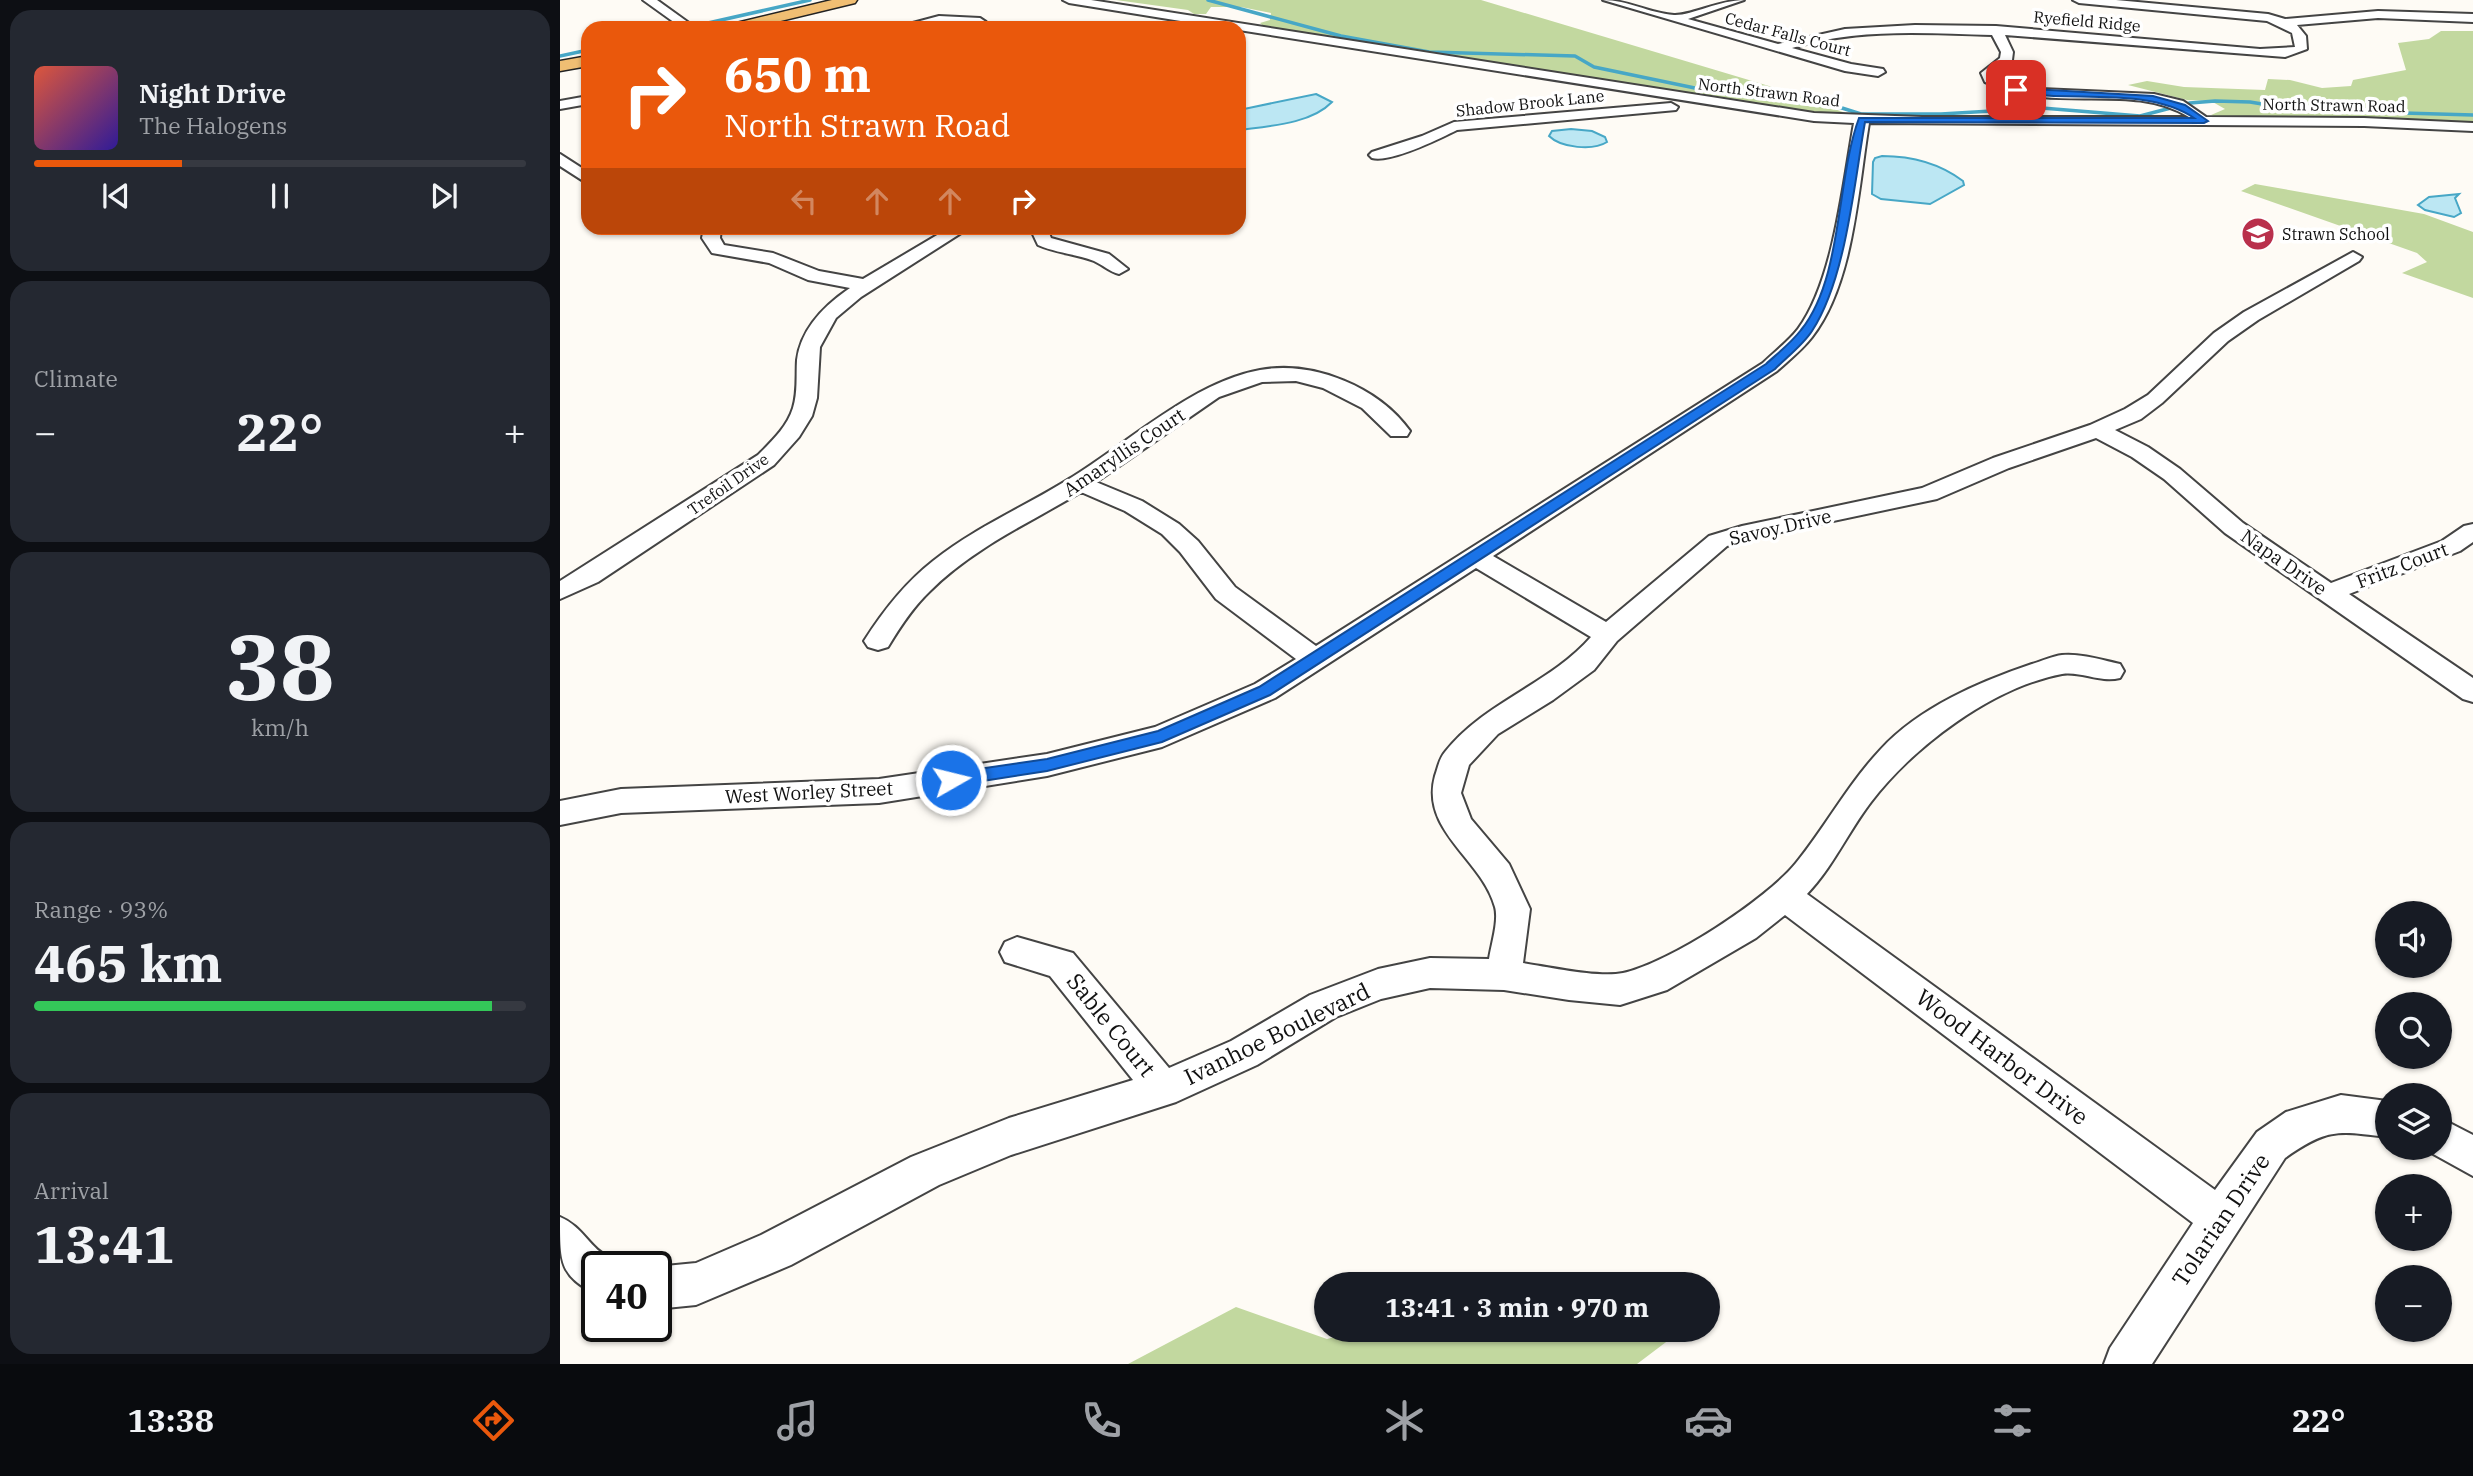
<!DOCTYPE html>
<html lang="en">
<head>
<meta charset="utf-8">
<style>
  :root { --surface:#171b24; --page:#242831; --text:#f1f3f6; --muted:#9ea1a6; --line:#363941; --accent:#ea580c }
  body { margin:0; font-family:"IBM Plex Serif",serif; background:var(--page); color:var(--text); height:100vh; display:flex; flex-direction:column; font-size:26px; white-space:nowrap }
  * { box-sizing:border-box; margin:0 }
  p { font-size:23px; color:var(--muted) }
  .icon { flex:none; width:38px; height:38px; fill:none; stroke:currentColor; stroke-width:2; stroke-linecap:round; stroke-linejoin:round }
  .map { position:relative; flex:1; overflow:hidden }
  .side { display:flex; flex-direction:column; gap:10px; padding:10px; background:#0d0f14; width:560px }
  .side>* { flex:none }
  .banner { position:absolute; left:21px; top:21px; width:665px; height:214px; border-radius:21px; box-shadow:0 2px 5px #0004; background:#ea580c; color:#fff; overflow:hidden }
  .buttons { position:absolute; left:1815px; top:901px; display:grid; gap:14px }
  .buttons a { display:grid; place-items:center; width:77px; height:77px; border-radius:50%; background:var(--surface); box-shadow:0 2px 5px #0004; font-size:35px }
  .speed { position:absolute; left:21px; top:1251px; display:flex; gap:14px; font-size:35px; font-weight:700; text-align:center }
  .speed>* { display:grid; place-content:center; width:91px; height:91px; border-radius:50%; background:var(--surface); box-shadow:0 2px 5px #0004; line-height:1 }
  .speed .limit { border:4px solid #111; border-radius:10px; background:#fff; color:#111 }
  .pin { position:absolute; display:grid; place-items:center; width:60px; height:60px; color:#fff; margin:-30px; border-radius:14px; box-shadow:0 4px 10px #0006 }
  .me { position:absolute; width:77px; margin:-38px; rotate:82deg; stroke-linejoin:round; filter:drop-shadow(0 0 5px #0008) }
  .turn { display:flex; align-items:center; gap:24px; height:147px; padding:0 28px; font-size:32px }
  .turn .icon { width:91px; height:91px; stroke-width:2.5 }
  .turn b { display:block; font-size:49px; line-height:60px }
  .lanes { display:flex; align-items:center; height:66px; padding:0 28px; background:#0003; justify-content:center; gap:35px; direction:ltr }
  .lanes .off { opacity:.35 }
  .big { font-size:52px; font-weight:800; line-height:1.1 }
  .side .card { flex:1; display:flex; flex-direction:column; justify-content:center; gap:10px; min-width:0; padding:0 24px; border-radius:21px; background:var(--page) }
  .side .dial { align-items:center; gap:0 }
  .dial b { font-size:91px; line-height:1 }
  .song { display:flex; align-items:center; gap:21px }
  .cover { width:84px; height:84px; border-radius:10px; background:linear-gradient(135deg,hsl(10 70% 55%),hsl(250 70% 35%)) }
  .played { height:7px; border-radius:4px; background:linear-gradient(90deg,var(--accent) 30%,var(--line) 30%) }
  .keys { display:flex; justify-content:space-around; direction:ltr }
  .heat { display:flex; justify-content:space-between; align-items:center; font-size:38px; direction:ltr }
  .charge { height:10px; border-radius:5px; background:linear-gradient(90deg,#34c759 93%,var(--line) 0) }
  .trip { position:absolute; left:754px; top:1272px; width:406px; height:70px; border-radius:35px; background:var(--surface); box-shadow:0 2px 5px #0004; font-weight:800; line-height:70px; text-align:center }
  .dock { display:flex; height:112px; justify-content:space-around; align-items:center; background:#090b0e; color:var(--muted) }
  .dock .icon { width:49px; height:49px }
  .dock .selected { color:var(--accent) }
  .dock b { font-size:32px; color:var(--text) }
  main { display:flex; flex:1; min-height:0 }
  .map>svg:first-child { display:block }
</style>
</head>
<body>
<main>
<section class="side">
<div class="card">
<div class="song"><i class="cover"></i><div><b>Night Drive</b><p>The Halogens</p></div></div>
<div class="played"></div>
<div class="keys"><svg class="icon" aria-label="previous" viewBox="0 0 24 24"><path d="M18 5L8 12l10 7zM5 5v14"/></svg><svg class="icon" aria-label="pause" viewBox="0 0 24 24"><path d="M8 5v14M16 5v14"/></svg><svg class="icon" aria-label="next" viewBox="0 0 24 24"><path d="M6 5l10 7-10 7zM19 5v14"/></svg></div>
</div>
<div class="card"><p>Climate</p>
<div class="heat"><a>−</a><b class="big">22°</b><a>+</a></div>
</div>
<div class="card dial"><b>38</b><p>km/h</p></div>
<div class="card"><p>Range · 93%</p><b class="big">465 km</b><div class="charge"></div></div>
<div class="card"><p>Arrival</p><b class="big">13:41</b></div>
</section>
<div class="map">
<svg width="1913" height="1364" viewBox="0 0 1913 1364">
  <rect width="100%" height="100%" fill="#fefbf5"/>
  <!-- forest -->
  <g fill="#c2d89f">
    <path d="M556 0H921L1219 89 1294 116 1208 107 708 30 700 23 710 20 711 13 681 7H651L646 14H634L628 10Z"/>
    <path d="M1881 31H1913V123L1660 118 1651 115 1665 109 1651 101 1627 100 1568 85 1587 81 1624 87 1705 90 1708 79 1730 80 1762 88 1791 86 1793 80 1846 70 1838 43 1869 39Z"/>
    <path d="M1695 184 1864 214 1913 232V298L1842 273 1867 262 1857 253 1681 191Z"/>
    <path d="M676 1307 767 1339 801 1330H919L939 1342 970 1330H1122L1077 1364H568Z"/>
  </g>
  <!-- water -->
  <g fill="#bce7f3" stroke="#47a7c6" stroke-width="2">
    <path d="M756 94 772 102C751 124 709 126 679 130V110Z"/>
    <path d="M1011 129 1032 131 1045 137 1047 142C1033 151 1001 148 989 136L992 131Z"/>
    <path d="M1322 156C1351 156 1379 163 1403 181L1404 185 1370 204 1321 199 1312 194 1313 162 1315 158Z"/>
    <path d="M1899 194 1895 198 1901 213 1894 217 1865 210 1858 205 1869 197Z"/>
  </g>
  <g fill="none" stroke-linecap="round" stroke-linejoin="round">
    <!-- stream -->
    <g stroke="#47a7c6" stroke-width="3.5">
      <path d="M648 0 781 36 869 52 1015 56 1034 67 1154 92 1282 108 1301 114H1381L1482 108 1580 116 1630 103 1655 101 1690 102 1739 110 1913 115"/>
      <path d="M148 23 250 0"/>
      <path d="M0 56 28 50"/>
    </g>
    <defs>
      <g id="minor">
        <path d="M83 0H97L136 28H122Z"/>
        <path d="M503 0H531L1254 113 1362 117H1629C1585 90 1532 102 1482 97 1462 96 1444 89 1425 82L1421 73 1440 58 1441 52 1432 35C1365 33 1296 28 1232 48L1291 64 1323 69 1325 72 1318 76 1285 71 1043 0C1068 0 1089 13 1114 15 1130 16 1160 0 1184 0L1128 19 1218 44 1285 29 1355 25 1436 26 1700 49 1735 47 1732 33 1707 21 1519 3 1513 0H1556L1708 14 1725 19 1818 11 1913 14V22L1818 18 1737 25 1746 36 1747 49 1725 57 1445 35 1453 52 1452 60 1435 74 1457 85 1481 89 1594 94 1623 101 1646 117 1804 118 1913 123V131L1804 126 1309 123C1298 189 1294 283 1252 337 1242 350 1229 360 1217 371L933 556 1046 622 1149 536 1182 526 1362 488 1433 458 1530 425 1565 409 1588 395 1654 333 1684 312 1793 252 1802 257 1799 261 1698 320 1668 341 1602 403 1581 419 1555 430 1588 447 1620 469 1683 523 1771 583 1882 541 1904 526 1913 524V542L1900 551 1789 594 1913 678V702L1903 699 1665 533 1604 479 1572 457 1536 438 1449 468 1377 499 1188 539 1167 546 1057 641 1034 670 993 700 938 734 909 765 901 793 911 819 949 864 970 909 963 963C989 967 1038 978 1063 973 1109 963 1206 900 1236 863 1266 826 1288 784 1321 749 1360 707 1419 682 1472 664 1482 661 1493 656 1502 655 1519 653 1543 660 1560 664L1564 671 1560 678C1540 683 1521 671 1502 674 1432 687 1353 747 1311 802 1288 832 1273 867 1247 894L1655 1190 1697 1132 1726 1112 1781 1095 1827 1101V1137C1777 1131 1768 1128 1725 1158L1592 1364H1544L1550 1348 1633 1223 1225 915 1196 938 1107 990 1060 1005 1009 1000 944 990 870 988 821 999 776 1017 697 1065 616 1102 451 1155 379 1185 231 1265 136 1305 96 1309 95 1267 136 1263 201 1235 351 1157 449 1118 573 1080 490 976 445 962 440 952 445 942 457 937 513 953 609 1068 671 1041 750 995 818 969 870 958 929 959C931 945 939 921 935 907 922 859 860 831 875 776 878 768 879 759 885 752 924 702 990 684 1031 637L916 568 715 698 602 747 487 776 319 803 61 813 0 825V801L61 789 319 779 487 754 595 727 695 684 736 659 656 599 620 552 602 534 565 511 521 492C469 523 413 548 370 591 353 607 340 627 328 647L318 650 308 647 304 641C323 611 345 583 373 561 414 528 464 507 509 479 568 443 633 382 700 370 753 360 819 387 850 431L847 436H831L802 408 763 388 736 381 702 382 659 397 536 482 582 501 619 524 638 541 675 587 756 646 1203 363C1214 352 1228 342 1238 329 1274 280 1283 183 1294 123L1254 121 679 30V28H664L509 3Z"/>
        <path d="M379 16 420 18 426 22C419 27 412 25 404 25 380 24 358 28 334 28Z"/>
        <path d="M28 96V104L0 109V101Z"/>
        <path d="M1111 103 1118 107 1116 110 897 130C879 139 831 163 812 158L809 155 812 152 862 136 894 122Z"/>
        <path d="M0 154 28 172V184L0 166Z"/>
        <path d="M144 228H161L160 238 164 245 213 253 259 271 303 279 389 228H409L301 297 276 318 260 347 257 398 252 416 239 437 214 465 38 582 0 599V581L198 455C212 441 227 427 233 408 238 392 236 376 237 360 241 328 265 305 290 288L248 280 209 263 152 253 142 238Z"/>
        <path d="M470 228H487L491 238 549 254 568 269 559 274C550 272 543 265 534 261 516 254 496 253 478 245Z"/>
        <path d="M1880 1118 1913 1135V1176L1866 1150 1865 1148H1880Z"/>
        <path d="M0 1217C24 1227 29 1249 52 1259L55 1267H37V1295C0 1275 0 1265 0 1217Z"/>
      </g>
      <g id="major">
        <path d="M272 0H297L295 3 192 28H165L168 25Z"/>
        <path d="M28 56V66L0 71V61Z"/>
      </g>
    </defs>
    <!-- minor casing -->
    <use href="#minor" stroke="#444" stroke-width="4"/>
    <!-- major casing -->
    <use href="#major" stroke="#222" stroke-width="3"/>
    <!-- minor -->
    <use href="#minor" fill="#fff" fill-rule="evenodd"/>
    <!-- major -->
    <use href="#major" fill="#f0be73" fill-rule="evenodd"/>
  </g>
  <!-- route -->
  <path fill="#1a73e8" stroke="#114b97" stroke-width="2" d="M1453 88 1593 96 1625 105 1648 121 1644 123 1305 122C1294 184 1286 279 1252 331 1243 345 1227 357 1215 369L710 695 602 742 487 771 391 786 385 784 383 780 385 775 391 773 487 759 598 731 699 687 1206 364C1218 353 1231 343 1241 330 1283 278 1276 180 1299 118H1634C1586 86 1510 103 1453 92Z"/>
  <!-- icons -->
  <defs>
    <symbol id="school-disc" viewBox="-11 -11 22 22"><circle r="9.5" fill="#b9304c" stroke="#fff"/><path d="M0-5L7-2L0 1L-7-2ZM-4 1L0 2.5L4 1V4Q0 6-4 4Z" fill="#fff"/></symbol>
  </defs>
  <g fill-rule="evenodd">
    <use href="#school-disc" x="1679" y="215" width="38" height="38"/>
  </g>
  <g text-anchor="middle" stroke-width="7" stroke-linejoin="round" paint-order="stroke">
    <!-- far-street labels -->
    <g font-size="16" fill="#111" stroke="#fff">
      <text transform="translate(1527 21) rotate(5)" y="6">Ryefield Ridge</text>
      <text transform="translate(1228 34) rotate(15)" y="6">Cedar Falls Court</text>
      <text transform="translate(1209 92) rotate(7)" y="6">North Strawn Road</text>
      <text transform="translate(970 103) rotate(-6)" y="6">Shadow Brook Lane</text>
      <text transform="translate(1774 105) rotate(1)" y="6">North Strawn Road</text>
      <text transform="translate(168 484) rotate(-35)" y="6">Trefoil Drive</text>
    </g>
    <!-- far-poi labels -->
    <g font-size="16" fill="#111" stroke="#fff" text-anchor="start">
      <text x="1722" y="240">Strawn School</text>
    </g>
    <!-- street labels -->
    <g font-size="19" fill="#111" stroke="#fff">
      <text transform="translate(564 452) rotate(-34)" y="7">Amaryllis Court</text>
      <text transform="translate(1220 527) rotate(-13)" y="7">Savoy Drive</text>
      <text transform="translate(1724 562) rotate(35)" y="7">Napa Drive</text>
      <text transform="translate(1842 565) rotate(-21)" y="7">Fritz Court</text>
      <text transform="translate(249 792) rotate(-3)" y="7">West Worley Street</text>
    </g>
    <!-- near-street labels -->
    <g font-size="23" fill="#111" stroke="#fff">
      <text transform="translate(551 1025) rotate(51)" y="8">Sable Court</text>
      <text transform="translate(717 1034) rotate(-26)" y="8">Ivanhoe Boulevard</text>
      <text transform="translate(1442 1057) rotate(37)" y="8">Wood Harbor Drive</text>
      <text transform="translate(1661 1220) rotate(-56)" y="8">Tolarian Drive</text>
    </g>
  </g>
</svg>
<div class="buttons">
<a><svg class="icon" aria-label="sound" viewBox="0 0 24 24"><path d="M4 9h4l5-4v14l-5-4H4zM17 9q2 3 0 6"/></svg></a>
<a><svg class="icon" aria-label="search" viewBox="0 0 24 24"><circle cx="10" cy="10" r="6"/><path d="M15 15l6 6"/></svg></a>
<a><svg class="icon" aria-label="layers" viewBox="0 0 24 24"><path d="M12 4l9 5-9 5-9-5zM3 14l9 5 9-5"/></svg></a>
<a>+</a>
<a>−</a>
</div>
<div class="speed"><div class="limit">40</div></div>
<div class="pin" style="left:1456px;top:90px;background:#d93025"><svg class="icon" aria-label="arrive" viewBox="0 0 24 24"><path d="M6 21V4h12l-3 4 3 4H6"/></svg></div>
<svg class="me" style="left:391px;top:780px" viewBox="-20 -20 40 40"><circle r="17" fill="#1a73e8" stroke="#fff" stroke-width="3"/><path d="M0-11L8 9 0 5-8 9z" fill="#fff"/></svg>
<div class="trip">13:41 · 3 min · 970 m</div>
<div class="banner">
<div class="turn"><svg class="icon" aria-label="right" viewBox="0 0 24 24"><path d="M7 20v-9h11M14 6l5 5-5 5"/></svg><div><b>650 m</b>North Strawn Road</div></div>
<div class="lanes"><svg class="icon off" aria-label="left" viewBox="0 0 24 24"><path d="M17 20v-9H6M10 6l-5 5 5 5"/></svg><svg class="icon off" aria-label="ahead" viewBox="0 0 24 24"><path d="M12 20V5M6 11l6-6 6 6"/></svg><svg class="icon off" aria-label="ahead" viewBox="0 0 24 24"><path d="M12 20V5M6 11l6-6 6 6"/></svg><svg class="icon" aria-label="right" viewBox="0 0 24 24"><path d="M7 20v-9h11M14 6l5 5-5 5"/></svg></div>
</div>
</div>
</main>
<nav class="dock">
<b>13:38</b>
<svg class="icon selected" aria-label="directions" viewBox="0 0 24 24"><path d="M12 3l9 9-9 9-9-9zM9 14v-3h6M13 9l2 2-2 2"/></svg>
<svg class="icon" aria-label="music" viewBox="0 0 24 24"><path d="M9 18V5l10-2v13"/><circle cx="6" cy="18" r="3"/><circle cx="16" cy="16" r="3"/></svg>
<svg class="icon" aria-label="phone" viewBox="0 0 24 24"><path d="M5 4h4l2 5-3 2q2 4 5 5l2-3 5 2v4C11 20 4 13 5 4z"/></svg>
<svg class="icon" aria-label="climate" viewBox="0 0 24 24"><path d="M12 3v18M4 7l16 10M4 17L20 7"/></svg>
<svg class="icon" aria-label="car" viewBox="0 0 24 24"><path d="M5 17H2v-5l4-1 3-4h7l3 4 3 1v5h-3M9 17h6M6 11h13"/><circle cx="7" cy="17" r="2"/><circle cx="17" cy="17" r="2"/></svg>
<svg class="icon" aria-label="filters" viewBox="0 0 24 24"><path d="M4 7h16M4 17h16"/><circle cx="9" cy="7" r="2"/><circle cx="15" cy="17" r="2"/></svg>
<b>22°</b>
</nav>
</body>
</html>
